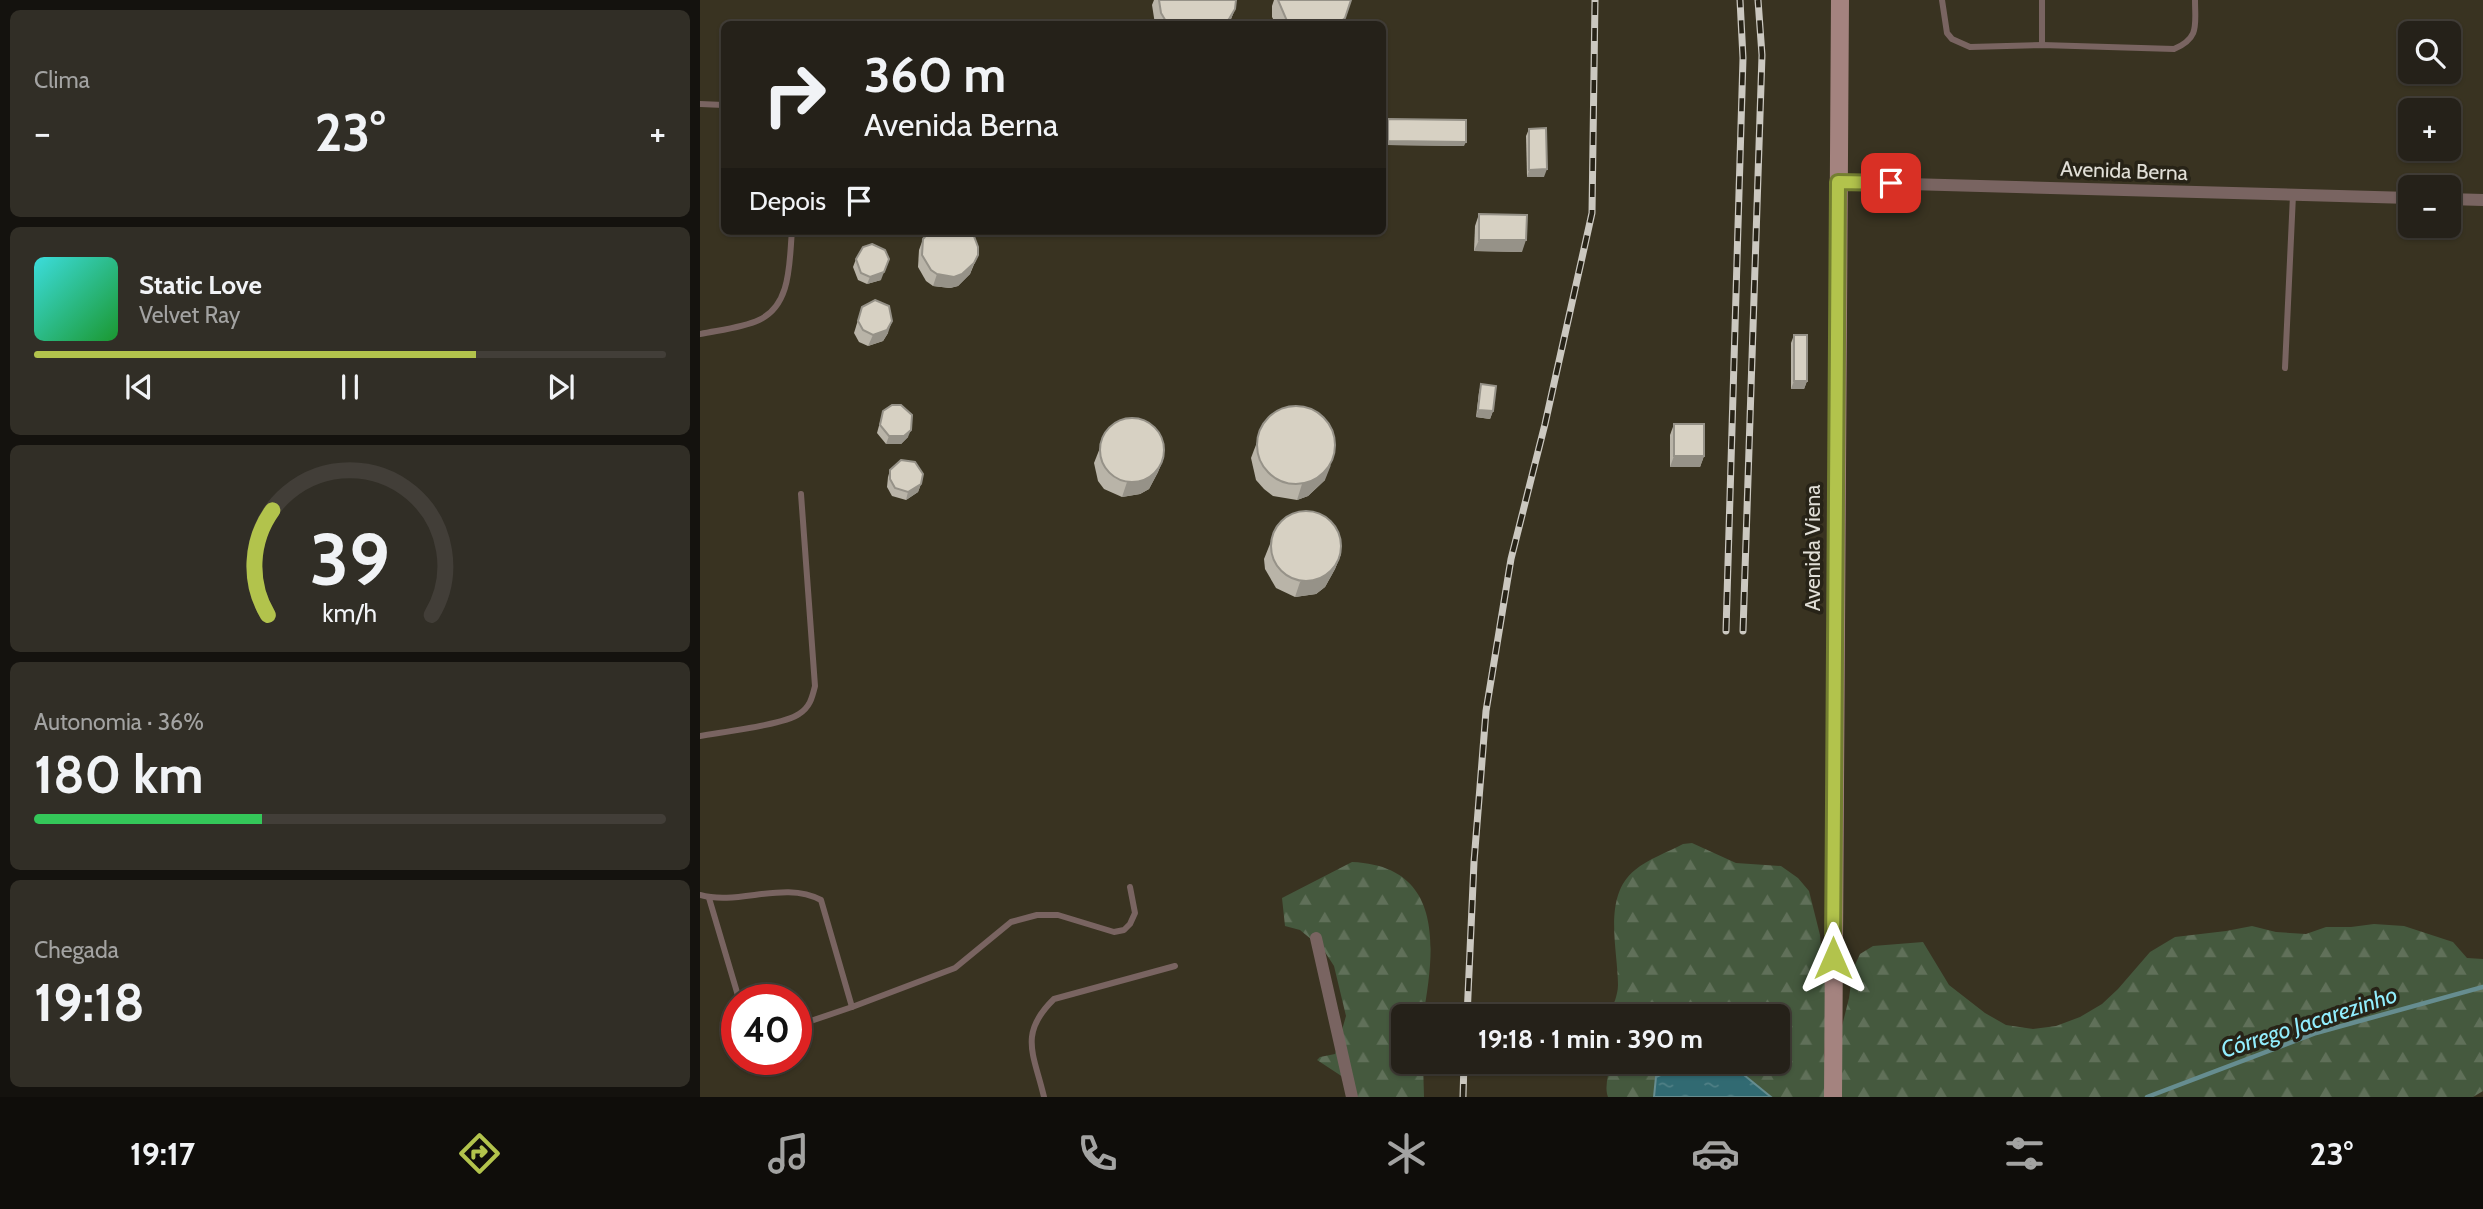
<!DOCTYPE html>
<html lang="pt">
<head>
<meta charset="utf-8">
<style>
  :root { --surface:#252119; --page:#312e26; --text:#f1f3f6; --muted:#a3a3a2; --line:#423e38; --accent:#b2c34c }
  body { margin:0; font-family:Cabin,sans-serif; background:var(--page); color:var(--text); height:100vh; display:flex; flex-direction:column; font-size:26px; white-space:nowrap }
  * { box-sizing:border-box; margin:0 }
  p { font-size:23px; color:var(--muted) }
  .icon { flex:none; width:38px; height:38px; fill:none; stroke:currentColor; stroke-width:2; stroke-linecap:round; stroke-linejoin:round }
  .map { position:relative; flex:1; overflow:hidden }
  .side { display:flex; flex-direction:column; gap:10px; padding:10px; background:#14120e; width:700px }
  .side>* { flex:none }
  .banner { position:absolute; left:21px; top:21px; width:665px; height:214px; border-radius:10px; box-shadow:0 2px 5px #0004,0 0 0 2px var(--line); background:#252119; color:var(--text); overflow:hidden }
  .fabs { position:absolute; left:1698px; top:21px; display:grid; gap:14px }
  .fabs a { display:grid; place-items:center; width:63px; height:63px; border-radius:10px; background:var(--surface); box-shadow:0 2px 5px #0004,0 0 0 2px var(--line); font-size:35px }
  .speed { position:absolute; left:21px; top:984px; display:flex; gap:14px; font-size:35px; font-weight:700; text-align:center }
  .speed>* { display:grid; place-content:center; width:91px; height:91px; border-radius:50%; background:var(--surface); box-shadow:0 2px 5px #0004,0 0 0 2px var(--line); line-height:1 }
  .speed .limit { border:10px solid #d22; background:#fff; color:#111 }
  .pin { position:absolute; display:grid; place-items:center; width:60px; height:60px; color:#fff; margin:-30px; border-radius:14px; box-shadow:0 4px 10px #0006 }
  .me { position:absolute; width:77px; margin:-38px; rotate:0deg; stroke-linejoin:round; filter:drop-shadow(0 0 5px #0008) }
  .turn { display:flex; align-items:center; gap:24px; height:147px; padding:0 28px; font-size:32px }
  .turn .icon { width:91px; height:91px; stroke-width:2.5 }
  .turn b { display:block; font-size:49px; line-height:60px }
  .then { display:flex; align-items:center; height:66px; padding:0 28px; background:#0003; gap:14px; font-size:26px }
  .big { font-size:52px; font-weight:800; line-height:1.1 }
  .side .tile { flex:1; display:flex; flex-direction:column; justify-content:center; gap:10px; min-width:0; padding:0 24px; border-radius:10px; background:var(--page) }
  .side .dial { align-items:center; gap:0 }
  .dial svg { height:182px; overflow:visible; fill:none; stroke:var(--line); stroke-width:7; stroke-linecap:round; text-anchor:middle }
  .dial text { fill:var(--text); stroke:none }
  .song { display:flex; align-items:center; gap:21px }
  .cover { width:84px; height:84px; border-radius:10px; background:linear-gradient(135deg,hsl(180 70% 55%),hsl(130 70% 35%)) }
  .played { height:7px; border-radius:4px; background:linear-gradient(90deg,var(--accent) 70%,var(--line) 70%) }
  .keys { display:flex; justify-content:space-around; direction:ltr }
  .heat { display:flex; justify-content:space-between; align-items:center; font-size:38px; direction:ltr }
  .charge { height:10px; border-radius:5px; background:linear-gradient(90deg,#34c759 36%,var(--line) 0) }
  .trip { position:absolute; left:691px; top:1004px; width:399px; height:70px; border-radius:10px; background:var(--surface); box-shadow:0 2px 5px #0004,0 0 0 2px var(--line); font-weight:800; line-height:70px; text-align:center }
  .menu { display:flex; height:112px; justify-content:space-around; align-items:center; background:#0f0d0a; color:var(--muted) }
  .menu .icon { width:49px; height:49px }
  .menu .current { color:var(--accent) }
  .menu b { font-size:32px; color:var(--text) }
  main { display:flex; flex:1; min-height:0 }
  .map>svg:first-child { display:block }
</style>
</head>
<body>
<main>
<section class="side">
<div class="tile"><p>Clima</p>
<div class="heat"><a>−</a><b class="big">23°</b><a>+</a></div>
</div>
<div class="tile">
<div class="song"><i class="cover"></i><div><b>Static Love</b><p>Velvet Ray</p></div></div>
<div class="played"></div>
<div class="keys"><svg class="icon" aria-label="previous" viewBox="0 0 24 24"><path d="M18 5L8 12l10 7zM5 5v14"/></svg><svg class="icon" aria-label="pause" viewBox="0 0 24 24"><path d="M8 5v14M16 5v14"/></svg><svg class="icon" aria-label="next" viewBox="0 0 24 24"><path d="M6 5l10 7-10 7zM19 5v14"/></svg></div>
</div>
<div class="tile dial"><svg viewBox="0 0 100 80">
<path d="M14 69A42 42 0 1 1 86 69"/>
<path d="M14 69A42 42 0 0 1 16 23" stroke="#b2c34c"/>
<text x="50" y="56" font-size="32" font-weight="700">39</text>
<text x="50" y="72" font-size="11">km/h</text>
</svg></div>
<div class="tile"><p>Autonomia · 36%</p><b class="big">180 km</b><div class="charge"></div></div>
<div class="tile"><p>Chegada</p><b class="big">19:18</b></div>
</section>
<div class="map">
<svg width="1783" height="1097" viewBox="0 0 1783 1097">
  <defs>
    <pattern id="forest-firs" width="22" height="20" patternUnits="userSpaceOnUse" patternTransform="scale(1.75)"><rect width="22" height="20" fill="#45593e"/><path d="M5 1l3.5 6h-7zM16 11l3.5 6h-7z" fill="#607059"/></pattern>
    <pattern id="water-ripples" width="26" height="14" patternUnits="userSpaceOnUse" patternTransform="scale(1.75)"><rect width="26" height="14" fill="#316a72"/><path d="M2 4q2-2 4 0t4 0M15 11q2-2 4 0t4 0" fill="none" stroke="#4f7f85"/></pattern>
  </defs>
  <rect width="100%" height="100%" fill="#312c21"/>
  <!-- built -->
  <path fill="#393321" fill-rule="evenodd" d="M0 0H1783V1097H0ZM24 24H682V231H24ZM1710 33H1748V72H1710ZM1710 110H1748V149H1710ZM1710 187H1748V226H1710ZM37 999H96V1059H37ZM704 1017H1078V1062H704Z"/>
  <!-- forest -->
  <g fill="url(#forest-firs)">
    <path d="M992 843 1036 863 1081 866 1098 878 1109 891 1120 935 1124 979 1128 993 1124 1055 1128 1082 1149 998 1153 969 1160 954 1173 946 1223 942 1249 985 1285 1013 1306 1025 1333 1029 1356 1026 1380 1017 1402 1004 1418 989 1450 952 1475 937 1526 931 1552 926 1576 932 1606 934 1626 927H1651L1674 924 1704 926 1753 942 1767 958 1783 959V1091L1773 1097H908C904 1087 909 1074 910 1062H1078V1017H911C912 1006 918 996 918 985 918 950 902 896 935 870 948 859 968 852 983 844Z"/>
    <path d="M652 862C745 866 735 949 723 1017H704V1062H723L724 1097H654L646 1079 617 1060 620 1057 635 1054 646 1016 634 966 623 949 600 930 585 926 582 898Z"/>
  </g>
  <!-- water -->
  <path fill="url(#water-ripples)" stroke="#668d90" stroke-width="2" d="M990 1062H1028L1071 1097H954L956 1077Z"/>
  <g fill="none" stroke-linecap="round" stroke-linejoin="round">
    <!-- stream -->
    <path stroke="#668d90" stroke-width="4.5" d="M1447 1097 1616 1033 1783 987"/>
    <!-- lane -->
    <g stroke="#796461" stroke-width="6">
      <path d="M1242 0 1247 33 1252 39 1270 47 1342 45 1474 49C1500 38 1495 25 1495 0"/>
      <path d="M1342 45V0"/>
      <path d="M0 104 24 105"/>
      <path d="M0 334C19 330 42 328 59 320 92 305 89 261 92 231"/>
      <path d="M1585 368 1593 195"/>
      <path d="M0 736C22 732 83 725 99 714 110 707 112 698 115 686L101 494"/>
      <path d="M0 895C39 906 84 880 121 900L152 1007 255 968 311 922 337 915H358L414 932 424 930 430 924 435 913 430 887"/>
      <path d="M9 898 39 999"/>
      <path d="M96 1026 152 1007"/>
      <path d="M344 1097C334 1054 318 1034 354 999L475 966"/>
    </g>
    <!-- street -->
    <g stroke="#796461" stroke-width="12">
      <path d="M1137 182 1710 198"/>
      <path d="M1748 199 1783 200"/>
      <path d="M616 938 652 1097"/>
    </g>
    <!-- secondary -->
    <path stroke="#a4837f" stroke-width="18" d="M1133 1097 1140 0"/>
    <defs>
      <g id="rail">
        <path d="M1026 631 1043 58 1040 0"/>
        <path d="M1043 631 1062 55 1058 0"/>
        <path d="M767 1017 774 862 786 711 811 559 845 424 892 213 895 0"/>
        <path d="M763 1097 764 1062"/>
      </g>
    </defs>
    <!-- rail casing -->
    <use href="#rail" stroke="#cbc8c0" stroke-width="7"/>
    <!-- rail -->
    <use href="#rail" stroke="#272317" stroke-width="4.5" stroke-dasharray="13" stroke-linecap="butt"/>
  </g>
  <!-- wall -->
  <g fill="#b9b4a8">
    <path d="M454 0H536L535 9 529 24H455L452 5Z"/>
    <path d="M574 0H651L642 24H576L572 17V6Z"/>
    <path d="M688 119 764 146 687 145V123Z"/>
    <path d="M829 129 844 177H827L826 136Z"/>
    <path d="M779 214 822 252 774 251 775 226Z"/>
    <path d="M223 239 278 255 270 274 258 286 250 288 233 286 226 281 218 267 219 250Z"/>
    <path d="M156 259 181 280 167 284 158 280 153 267Z"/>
    <path d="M162 307 188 333 183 341 168 346 159 342 154 333Z"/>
    <path d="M1094 335 1107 381 1104 389H1091V343Z"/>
    <path d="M781 384 793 411 790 419 776 417 779 392Z"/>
    <path d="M183 411 208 437 201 444H186L177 433Z"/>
    <path d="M565 421 625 480 608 496 597 500 573 496 564 489 556 480 551 458Z"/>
    <path d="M974 424 1004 456 1000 467H970V435Z"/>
    <path d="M407 430 464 457 458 472 449 489 440 494 422 497 404 489 398 481 394 463Z"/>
    <path d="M190 470 221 484 218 492 206 500 192 496 187 487 188 477Z"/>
    <path d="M578 524 641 554 635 569 625 587 616 594 595 597 576 588 565 569 564 559Z"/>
  </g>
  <!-- shaded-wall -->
  <g fill="#969288">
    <path d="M535 9 529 24H524Z"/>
    <path d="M688 141 766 142 764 146 687 145Z"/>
    <path d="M847 169 844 177H827L829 170Z"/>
    <path d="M779 240H826L822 252 774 251Z"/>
    <path d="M189 259 181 280 167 284 170 277Z"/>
    <path d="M274 263 270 274 258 286 250 288 233 286 237 274Z"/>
    <path d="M192 321 188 333 183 341 168 346 173 335Z"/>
    <path d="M1094 381H1107L1104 389H1091Z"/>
    <path d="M778 410 793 411 790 419 776 417Z"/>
    <path d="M211 430 208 437 201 444H186L189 436Z"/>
    <path d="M974 456H1004L1000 467H970Z"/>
    <path d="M464 457 458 472 449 489 440 494 422 497 427 482Z"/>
    <path d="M631 465 625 480 608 496 597 500 602 484Z"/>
    <path d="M221 484 218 492 206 500 208 492Z"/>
    <path d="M641 554 635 569 625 587 616 594 595 597 600 582Z"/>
  </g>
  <!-- building -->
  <g fill="#d7d1c3" stroke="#969288" stroke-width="2">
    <path d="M459 0H536L535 9 529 19 524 24H470L467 23 461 13Z"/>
    <path d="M578 0H651L645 18 638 24H590L587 21Z"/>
    <path d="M688 119 766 120V142L688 141Z"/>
    <path d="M846 128 847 169 829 170V129Z"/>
    <path d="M779 214 827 215 826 240H779Z"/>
    <path d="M230 231H272L278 247V255L274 263 262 274 254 277 237 274 231 270 222 255 223 239Z"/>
    <path d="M172 244 185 250 189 259 184 272 170 277 161 273 156 259 163 247Z"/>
    <path d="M175 300 189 306 192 321 187 330 173 335 163 330 158 321 162 307Z"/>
    <rect x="1094" y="335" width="13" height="46"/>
    <path d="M781 384 796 386 793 411 778 410Z"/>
    <path d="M192 405H201L212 415 211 430 204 436H189L180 425 183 411Z"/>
    <circle cx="596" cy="445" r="39"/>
    <circle cx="432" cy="450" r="32"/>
    <rect x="974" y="424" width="30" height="32"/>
    <path d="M201 460 215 462 223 474 221 484 208 492 195 488 190 479V470Z"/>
    <circle cx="606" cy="546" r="35"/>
  </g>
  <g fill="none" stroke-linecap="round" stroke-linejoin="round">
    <defs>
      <path id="route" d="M1133 958 1138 182 1191 183"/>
    </defs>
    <!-- route casing -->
    <use href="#route" stroke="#747f31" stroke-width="18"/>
    <!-- route -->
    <use href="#route" stroke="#b2c34c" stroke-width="12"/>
  </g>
  <g text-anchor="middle" stroke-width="7" stroke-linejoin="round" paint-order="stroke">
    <!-- street labels -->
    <g font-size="21" fill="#e1dfd7" stroke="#272317">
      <text transform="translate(1424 171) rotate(2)" y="7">Avenida Berna</text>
      <text transform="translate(1113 548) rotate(-90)" y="7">Avenida Viena</text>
    </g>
    <!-- water labels -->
    <g font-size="23" font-style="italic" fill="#92eefe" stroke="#272317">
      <text transform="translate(1609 1022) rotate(-18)" y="8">Córrego Jacarezinho</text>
    </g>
  </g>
</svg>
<div class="fabs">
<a><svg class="icon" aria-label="search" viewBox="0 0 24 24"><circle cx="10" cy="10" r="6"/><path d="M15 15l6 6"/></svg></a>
<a>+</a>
<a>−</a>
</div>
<div class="speed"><div class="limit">40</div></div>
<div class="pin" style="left:1191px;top:183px;background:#d93025"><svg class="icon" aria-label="arrive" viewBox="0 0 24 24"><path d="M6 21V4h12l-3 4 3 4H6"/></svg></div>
<svg class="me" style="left:1133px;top:958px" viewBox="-20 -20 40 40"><path d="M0-17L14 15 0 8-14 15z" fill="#b2c34c" stroke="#fff" stroke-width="4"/></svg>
<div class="trip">19:18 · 1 min · 390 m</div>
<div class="banner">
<div class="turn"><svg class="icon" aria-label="right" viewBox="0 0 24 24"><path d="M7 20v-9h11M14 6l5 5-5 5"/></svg><div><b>360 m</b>Avenida Berna</div></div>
<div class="then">Depois<svg class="icon" aria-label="arrive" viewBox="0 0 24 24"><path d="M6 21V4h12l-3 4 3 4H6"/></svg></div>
</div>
</div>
</main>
<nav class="menu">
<b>19:17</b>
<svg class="icon current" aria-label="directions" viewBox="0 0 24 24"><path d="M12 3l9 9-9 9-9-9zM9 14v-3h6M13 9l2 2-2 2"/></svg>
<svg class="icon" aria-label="music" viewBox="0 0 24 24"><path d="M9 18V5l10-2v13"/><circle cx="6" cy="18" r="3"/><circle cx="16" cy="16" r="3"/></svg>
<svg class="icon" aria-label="phone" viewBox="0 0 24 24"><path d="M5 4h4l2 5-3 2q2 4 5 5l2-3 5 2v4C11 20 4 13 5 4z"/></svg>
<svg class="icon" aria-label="climate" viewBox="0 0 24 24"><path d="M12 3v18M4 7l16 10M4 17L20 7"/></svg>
<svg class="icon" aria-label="car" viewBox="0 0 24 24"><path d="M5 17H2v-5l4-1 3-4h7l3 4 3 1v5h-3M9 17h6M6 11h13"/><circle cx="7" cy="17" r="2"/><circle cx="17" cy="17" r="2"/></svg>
<svg class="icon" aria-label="filters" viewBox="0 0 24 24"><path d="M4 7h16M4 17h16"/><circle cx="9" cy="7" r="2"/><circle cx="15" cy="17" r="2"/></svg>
<b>23°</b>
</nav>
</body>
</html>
